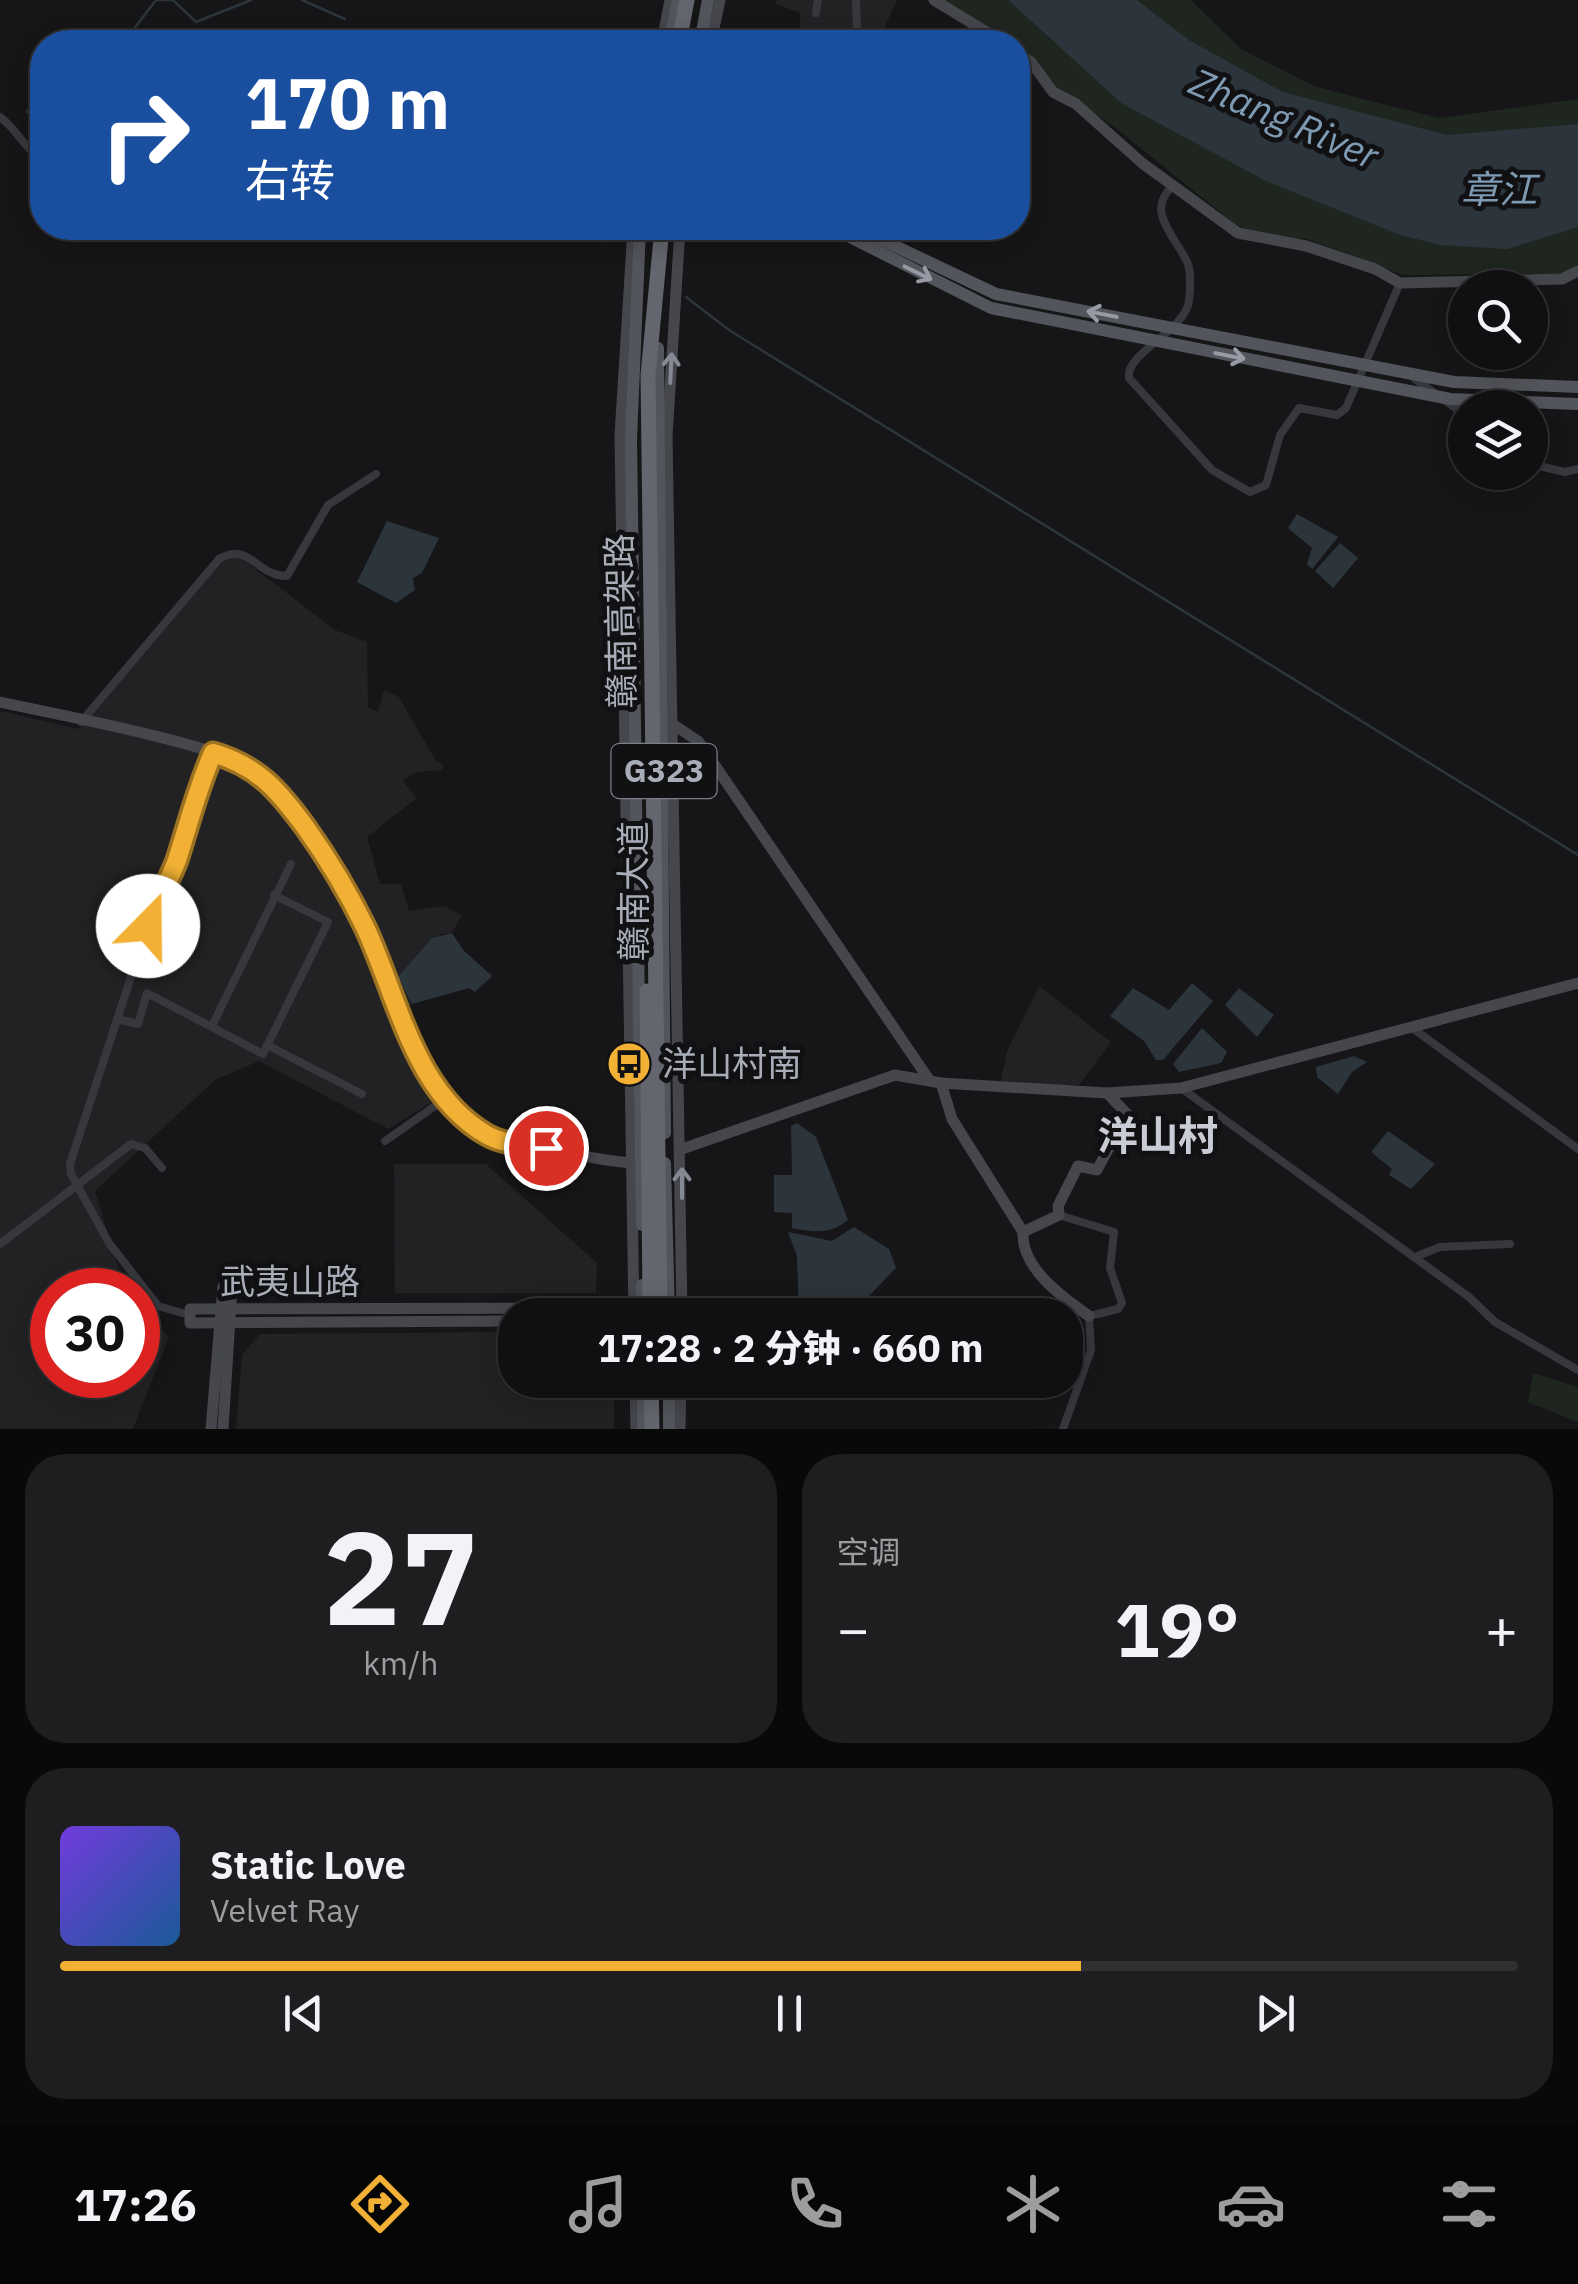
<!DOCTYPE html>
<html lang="zh">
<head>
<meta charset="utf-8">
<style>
  :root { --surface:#101012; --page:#1e1e20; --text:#f1f3f6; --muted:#9c9d9f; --line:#303032; --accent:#f2b134 }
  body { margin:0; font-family:"IBM Plex Sans","Noto Sans SC",sans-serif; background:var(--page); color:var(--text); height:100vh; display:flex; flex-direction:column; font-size:38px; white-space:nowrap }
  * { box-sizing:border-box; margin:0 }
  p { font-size:32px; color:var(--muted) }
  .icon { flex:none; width:55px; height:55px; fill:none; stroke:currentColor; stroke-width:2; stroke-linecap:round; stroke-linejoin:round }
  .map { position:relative; height:1429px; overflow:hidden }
  .panel { display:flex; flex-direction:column; gap:25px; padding:25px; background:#09090a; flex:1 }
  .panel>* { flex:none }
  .hud { position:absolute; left:30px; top:30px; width:1000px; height:210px; border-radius:40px; box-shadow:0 5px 25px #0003,0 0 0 2px var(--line); background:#1a4fa0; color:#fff; overflow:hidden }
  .buttons { position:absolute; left:1448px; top:270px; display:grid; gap:20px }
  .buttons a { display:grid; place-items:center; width:100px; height:100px; border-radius:50%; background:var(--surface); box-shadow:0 5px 25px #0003,0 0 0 2px var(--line); font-size:50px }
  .speed { position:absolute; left:30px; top:1268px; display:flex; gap:20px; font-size:50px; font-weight:700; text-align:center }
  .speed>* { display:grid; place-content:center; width:130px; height:130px; border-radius:50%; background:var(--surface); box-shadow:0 5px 25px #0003,0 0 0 2px var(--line); line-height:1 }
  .speed .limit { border:15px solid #d22; background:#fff; color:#111 }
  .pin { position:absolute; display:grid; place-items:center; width:85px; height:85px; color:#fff; margin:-42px; border:5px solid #fff; border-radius:50%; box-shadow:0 2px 10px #0007 }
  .me { position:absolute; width:110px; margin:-55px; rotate:22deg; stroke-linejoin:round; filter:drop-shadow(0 0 8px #0008) }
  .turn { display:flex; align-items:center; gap:35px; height:210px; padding:0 50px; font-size:45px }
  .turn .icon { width:130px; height:130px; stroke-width:2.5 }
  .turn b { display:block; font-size:70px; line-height:85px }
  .big { font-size:75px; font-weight:800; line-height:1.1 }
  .panel .widget { flex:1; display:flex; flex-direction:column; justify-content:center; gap:15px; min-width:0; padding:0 35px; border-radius:40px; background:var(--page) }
  .panel .dial { align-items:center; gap:0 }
  .dial b { font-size:130px; line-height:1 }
  .song { display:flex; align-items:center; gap:30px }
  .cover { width:120px; height:120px; border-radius:15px; background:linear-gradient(135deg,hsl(260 70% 55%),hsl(210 70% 35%)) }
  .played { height:10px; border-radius:5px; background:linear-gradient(90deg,var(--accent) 70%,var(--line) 70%) }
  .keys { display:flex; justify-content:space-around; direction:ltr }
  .heat { display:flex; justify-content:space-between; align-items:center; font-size:55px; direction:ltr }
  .panel .tiles { flex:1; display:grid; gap:25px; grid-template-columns:1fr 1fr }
  .widget:last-child { grid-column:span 2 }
  .trip { position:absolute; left:498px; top:1298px; width:585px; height:100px; border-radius:40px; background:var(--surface); box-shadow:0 5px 25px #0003,0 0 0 2px var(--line); font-weight:800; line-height:100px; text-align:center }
  .tab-bar { display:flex; height:160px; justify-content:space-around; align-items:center; background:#060607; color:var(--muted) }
  .tab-bar .icon { width:70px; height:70px }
  .tab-bar .active { color:var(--accent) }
  .tab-bar b { font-size:45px; color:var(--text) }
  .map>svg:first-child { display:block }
</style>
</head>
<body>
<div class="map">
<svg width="1578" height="1429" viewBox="0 0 1578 1429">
  <rect width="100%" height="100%" fill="#161618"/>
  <!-- built -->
  <g fill="#222225">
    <path d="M777 0H897L878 42H800V13L776 4Z"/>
    <path d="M236 554 335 630 367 642 368 707 378 712 384 690 399 697 436 761 444 765 442 770 416 772 403 781 417 798 367 837 380 884H401L409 911 444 906 462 915 452 933 440 934 398 977 412 1004 401 1010 445 1094 388 1129 259 1061 215 1080 95 1191 125 1290H52V1375H138V1305L169 1337 133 1429H0V711L79 729 221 561Z"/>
    <path d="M1039 986 1111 1042 1079 1085H1000L1007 1051Z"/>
    <path d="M394 1164H486L597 1263 596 1293H395Z"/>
    <path d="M515 1332V1380H614V1429H236L242 1355 260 1334Z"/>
  </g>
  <!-- green -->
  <g fill="#1e261f">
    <path d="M941 0H1008L1121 103 1578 227V266L1561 274 1403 275 1307 239 1262 236 1235 224 1113 126 1058 90 1018 42 973 24Z"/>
    <path d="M1137 0H1191L1241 49 1314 86 1378 103 1440 118 1578 99V124L1447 136 1283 92 1189 40Z"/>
    <path d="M1533 1373 1578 1387V1422L1528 1402Z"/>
  </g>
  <!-- water -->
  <g fill="#2c353c">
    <path d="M1008 0H1137L1189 40 1283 92 1447 135 1578 124V227L1507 249 1441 245 1400 235 1266 181 1121 103Z"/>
    <path d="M1297 514 1338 537 1312 569 1307 564 1312 548 1288 528Z"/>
    <path d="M387 521 439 538 422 573 413 578 415 590 396 603 357 582Z"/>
    <path d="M1340 543 1358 558 1333 588 1315 571Z"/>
    <path d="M452 933 464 951 492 976 475 992 469 988 412 1004 398 977 432 938Z"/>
    <path d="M1192 983 1213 1001 1163 1060H1156L1144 1041 1110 1016 1133 988 1169 1010Z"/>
    <path d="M1239 988 1274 1015 1257 1037 1225 1005Z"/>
    <path d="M1202 1028 1227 1052 1221 1063 1179 1072 1173 1064Z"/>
    <path d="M1354 1056 1367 1062 1352 1072 1338 1094 1317 1077 1316 1067Z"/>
    <path d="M797 1123 816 1137 848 1220C830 1235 814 1232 792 1228V1213L774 1212V1175H792L791 1126Z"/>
    <path d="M1388 1131 1435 1164 1411 1189 1389 1175 1392 1169 1371 1152Z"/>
    <path d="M854 1227 889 1249 896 1268 868 1297C848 1295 827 1315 799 1315L797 1256 788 1232 832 1241Z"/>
  </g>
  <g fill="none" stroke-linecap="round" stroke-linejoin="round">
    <!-- stream -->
    <g stroke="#2c353c" stroke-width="2.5">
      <path d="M302 0 345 19"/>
      <path d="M124 42 156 0H173L196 22 251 0"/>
      <path d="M27 112 42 83"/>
      <path d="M593 229 606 241"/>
      <path d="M686 297 729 330 1578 855"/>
    </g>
    <!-- street -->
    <g stroke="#37383d" stroke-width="8">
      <path d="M816 13 818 0"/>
      <path d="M852 42 857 31 856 0"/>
      <path d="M0 117C17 129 24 149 42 158"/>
      <path d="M1173 186C1144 211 1176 237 1187 262 1192 272 1190 290 1189 301 1185 331 1125 353 1129 378L1212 470 1250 492 1266 485 1280 435 1299 408 1337 415 1346 408 1400 283"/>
      <path d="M1415 379 1465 415"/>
      <path d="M1530 464 1565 472 1578 469"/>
      <path d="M81 722 219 559C249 541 258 577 287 576L328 505 376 474"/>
      <path d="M117 1019 138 1024 147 993 263 1054 328 922 274 895"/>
      <path d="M212 1026 291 864"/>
      <path d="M1411 1027 1578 1149"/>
      <path d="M267 1045 362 1094"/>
      <path d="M1181 1088 1469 1297 1495 1322 1578 1370"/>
      <path d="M385 1141 445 1099"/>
      <path d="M1059 1215 1114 1232 1110 1268 1122 1303 1118 1309 1089 1316 1091 1350 1063 1429"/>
      <path d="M0 1244 131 1144 145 1148 162 1168"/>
      <path d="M1415 1257 1440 1247 1510 1244"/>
      <path d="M189 1315 158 1306 109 1243 71 1174 70 1164 158 894C183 850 192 800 213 753"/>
    </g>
    <!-- secondary -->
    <g stroke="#45474d" stroke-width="11">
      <path d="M934 0 1003 42"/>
      <path d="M662 42 670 0"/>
      <path d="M711 42 720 0"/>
      <path d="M1018 53 1031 62 1053 92 1076 104 1142 163 1238 233 1306 246 1375 269 1400 283 1562 279 1578 271"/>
      <path d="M633 228 620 435 634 1315"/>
      <path d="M680 228 667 437 682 1315"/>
      <path d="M0 702C50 713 223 745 256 771 303 808 338 873 364 926 398 994 414 1100 490 1137 506 1144 525 1145 542 1148 576 1154 596 1160 632 1163"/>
      <path d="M674 725 698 741 714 764 928 1078"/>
      <path d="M941 1083 952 1119 1023 1232 1059 1215 1058 1206 1078 1166 1097 1170 1127 1114 1107 1093"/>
      <path d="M682 1149 895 1075 941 1083 1107 1093 1181 1088 1578 983"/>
      <path d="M1023 1232C1021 1268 1062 1297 1089 1316"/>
      <path d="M515 1321 190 1323V1309L637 1308"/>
      <path d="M635 1380 636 1429"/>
      <path d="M211 1429 223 1287H232"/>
      <path d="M223 1429 232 1287"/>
      <path d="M680 1429 681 1380"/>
    </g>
    <!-- primary -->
    <g stroke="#53555c" stroke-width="12">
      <path d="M670 42 678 0"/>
      <path d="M700 42 708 0"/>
      <path d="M640 228 631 439 642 1225"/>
      <path d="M832 228 991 308 1450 399 1578 404"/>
      <path d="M857 228 996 294 1454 382 1578 387"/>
      <path d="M658 348 665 1133"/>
      <path d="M665 1163 669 1315"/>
      <path d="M642 1285V1315"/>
      <path d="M643 1380V1429"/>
      <path d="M669 1429V1380"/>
    </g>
    <!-- highway -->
    <g stroke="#63666e" stroke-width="15">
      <path d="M679 42 687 0"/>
      <path d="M651 1380 652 1429"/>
    </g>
    <!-- highway-bridge -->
    <g stroke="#63666e" stroke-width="15">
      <path d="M647 991 650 1303"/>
      <path d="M660 1315 648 375 662 228"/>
    </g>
  </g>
  <!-- one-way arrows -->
  <defs><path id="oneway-shaft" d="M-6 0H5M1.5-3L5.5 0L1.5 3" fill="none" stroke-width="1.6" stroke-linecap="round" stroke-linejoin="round" transform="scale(2.5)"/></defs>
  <g stroke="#979ba6">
    <use href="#oneway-shaft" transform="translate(918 273) rotate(26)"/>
    <use href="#oneway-shaft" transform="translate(1102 314) rotate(-169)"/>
    <use href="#oneway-shaft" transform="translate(1230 356) rotate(11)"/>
  </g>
  <g stroke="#858993">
    <use href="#oneway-shaft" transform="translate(671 368) rotate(-87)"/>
    <use href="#oneway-shaft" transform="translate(682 1183) rotate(-90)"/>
  </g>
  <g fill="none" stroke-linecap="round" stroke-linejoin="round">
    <defs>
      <path id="route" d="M148 926C155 903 169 882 177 860 189 823 197 789 213 753 258 766 279 791 306 828 328 859 348 892 365 927 398 997 414 1093 487 1135 505 1145 527 1145 546 1148"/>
    </defs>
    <!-- route casing -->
    <use href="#route" stroke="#9d7322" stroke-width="25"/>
    <!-- route -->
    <use href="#route" stroke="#f2b134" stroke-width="18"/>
  </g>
  <!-- icons -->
  <defs>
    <symbol id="bus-disc" viewBox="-11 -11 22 22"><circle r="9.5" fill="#f2b134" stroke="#111113"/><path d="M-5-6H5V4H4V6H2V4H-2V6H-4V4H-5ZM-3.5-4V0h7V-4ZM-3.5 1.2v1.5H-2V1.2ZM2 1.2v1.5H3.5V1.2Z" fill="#111"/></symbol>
  </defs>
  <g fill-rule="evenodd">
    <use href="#bus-disc" x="604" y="1039" width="50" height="50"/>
  </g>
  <g text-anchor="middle" stroke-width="10" stroke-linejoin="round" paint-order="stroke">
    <!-- shield labels -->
    <rect fill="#111113" stroke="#7b7e86" stroke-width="2.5" x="611.5" y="744" width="105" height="54" rx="8"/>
    <g font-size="32" font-weight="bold" fill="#a8adb8">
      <text x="664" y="782">G323</text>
    </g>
    <!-- street labels -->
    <g font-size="35" fill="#a8adb8" stroke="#111113">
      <text transform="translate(621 621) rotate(-91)" y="12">赣南高架路</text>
      <text transform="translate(634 891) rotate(-90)" y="12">赣南大道</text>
      <text x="290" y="1294">武夷山路</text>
    </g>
    <!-- poi labels -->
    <g font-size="35" fill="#a8adb8" stroke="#111113" text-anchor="start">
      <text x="662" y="1076">洋山村南</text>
    </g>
    <!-- water labels -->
    <g font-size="38" font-style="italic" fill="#7f9bb3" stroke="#111113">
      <text transform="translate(1284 119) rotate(23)" y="13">Zhang River</text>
      <text x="1499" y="203">章江</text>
    </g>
    <!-- quarter labels -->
    <g font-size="40" font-weight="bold" fill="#c9ccd4" stroke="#111113">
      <text x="1158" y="1150">洋山村</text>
    </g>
  </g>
</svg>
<div class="buttons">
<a><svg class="icon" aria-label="search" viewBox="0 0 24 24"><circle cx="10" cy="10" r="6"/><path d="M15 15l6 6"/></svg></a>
<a><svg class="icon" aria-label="layers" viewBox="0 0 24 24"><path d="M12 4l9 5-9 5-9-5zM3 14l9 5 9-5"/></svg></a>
</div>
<div class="speed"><div class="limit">30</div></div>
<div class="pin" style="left:546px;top:1148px;background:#d93025"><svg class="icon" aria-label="arrive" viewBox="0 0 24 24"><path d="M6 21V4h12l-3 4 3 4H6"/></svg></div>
<svg class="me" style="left:148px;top:926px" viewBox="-20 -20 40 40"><circle r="19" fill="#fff"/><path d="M0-13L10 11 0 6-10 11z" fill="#f2b134"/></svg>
<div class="trip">17:28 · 2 分钟 · 660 m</div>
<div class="hud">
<div class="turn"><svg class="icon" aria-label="right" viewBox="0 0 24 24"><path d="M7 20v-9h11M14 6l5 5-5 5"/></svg><div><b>170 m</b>右转</div></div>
</div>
</div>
<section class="panel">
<div class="tiles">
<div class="widget dial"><b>27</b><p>km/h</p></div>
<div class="widget"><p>空调</p>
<div class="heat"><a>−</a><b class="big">19°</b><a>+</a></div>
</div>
<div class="widget">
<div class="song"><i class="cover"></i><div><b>Static Love</b><p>Velvet Ray</p></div></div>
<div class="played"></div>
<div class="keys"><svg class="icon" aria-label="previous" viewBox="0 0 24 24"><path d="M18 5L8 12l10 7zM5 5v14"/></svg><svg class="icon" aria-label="pause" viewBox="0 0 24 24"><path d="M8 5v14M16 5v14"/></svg><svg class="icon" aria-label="next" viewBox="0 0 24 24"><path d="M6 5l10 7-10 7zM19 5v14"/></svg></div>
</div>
</div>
</section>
<nav class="tab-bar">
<b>17:26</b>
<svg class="icon active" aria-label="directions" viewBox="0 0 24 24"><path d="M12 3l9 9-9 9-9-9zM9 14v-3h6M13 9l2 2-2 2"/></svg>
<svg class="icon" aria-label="music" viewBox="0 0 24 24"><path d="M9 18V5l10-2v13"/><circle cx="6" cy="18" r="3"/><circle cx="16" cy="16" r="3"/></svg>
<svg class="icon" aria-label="phone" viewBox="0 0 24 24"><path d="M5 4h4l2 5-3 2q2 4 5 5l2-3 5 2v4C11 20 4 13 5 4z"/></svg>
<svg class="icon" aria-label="climate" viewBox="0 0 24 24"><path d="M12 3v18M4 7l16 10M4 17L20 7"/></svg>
<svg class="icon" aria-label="car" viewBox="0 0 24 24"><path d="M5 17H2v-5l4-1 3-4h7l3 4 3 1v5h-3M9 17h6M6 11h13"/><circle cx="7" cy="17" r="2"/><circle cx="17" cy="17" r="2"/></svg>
<svg class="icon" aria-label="filters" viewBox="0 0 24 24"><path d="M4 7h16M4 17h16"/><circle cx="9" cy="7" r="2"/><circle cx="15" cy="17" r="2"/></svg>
</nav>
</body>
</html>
